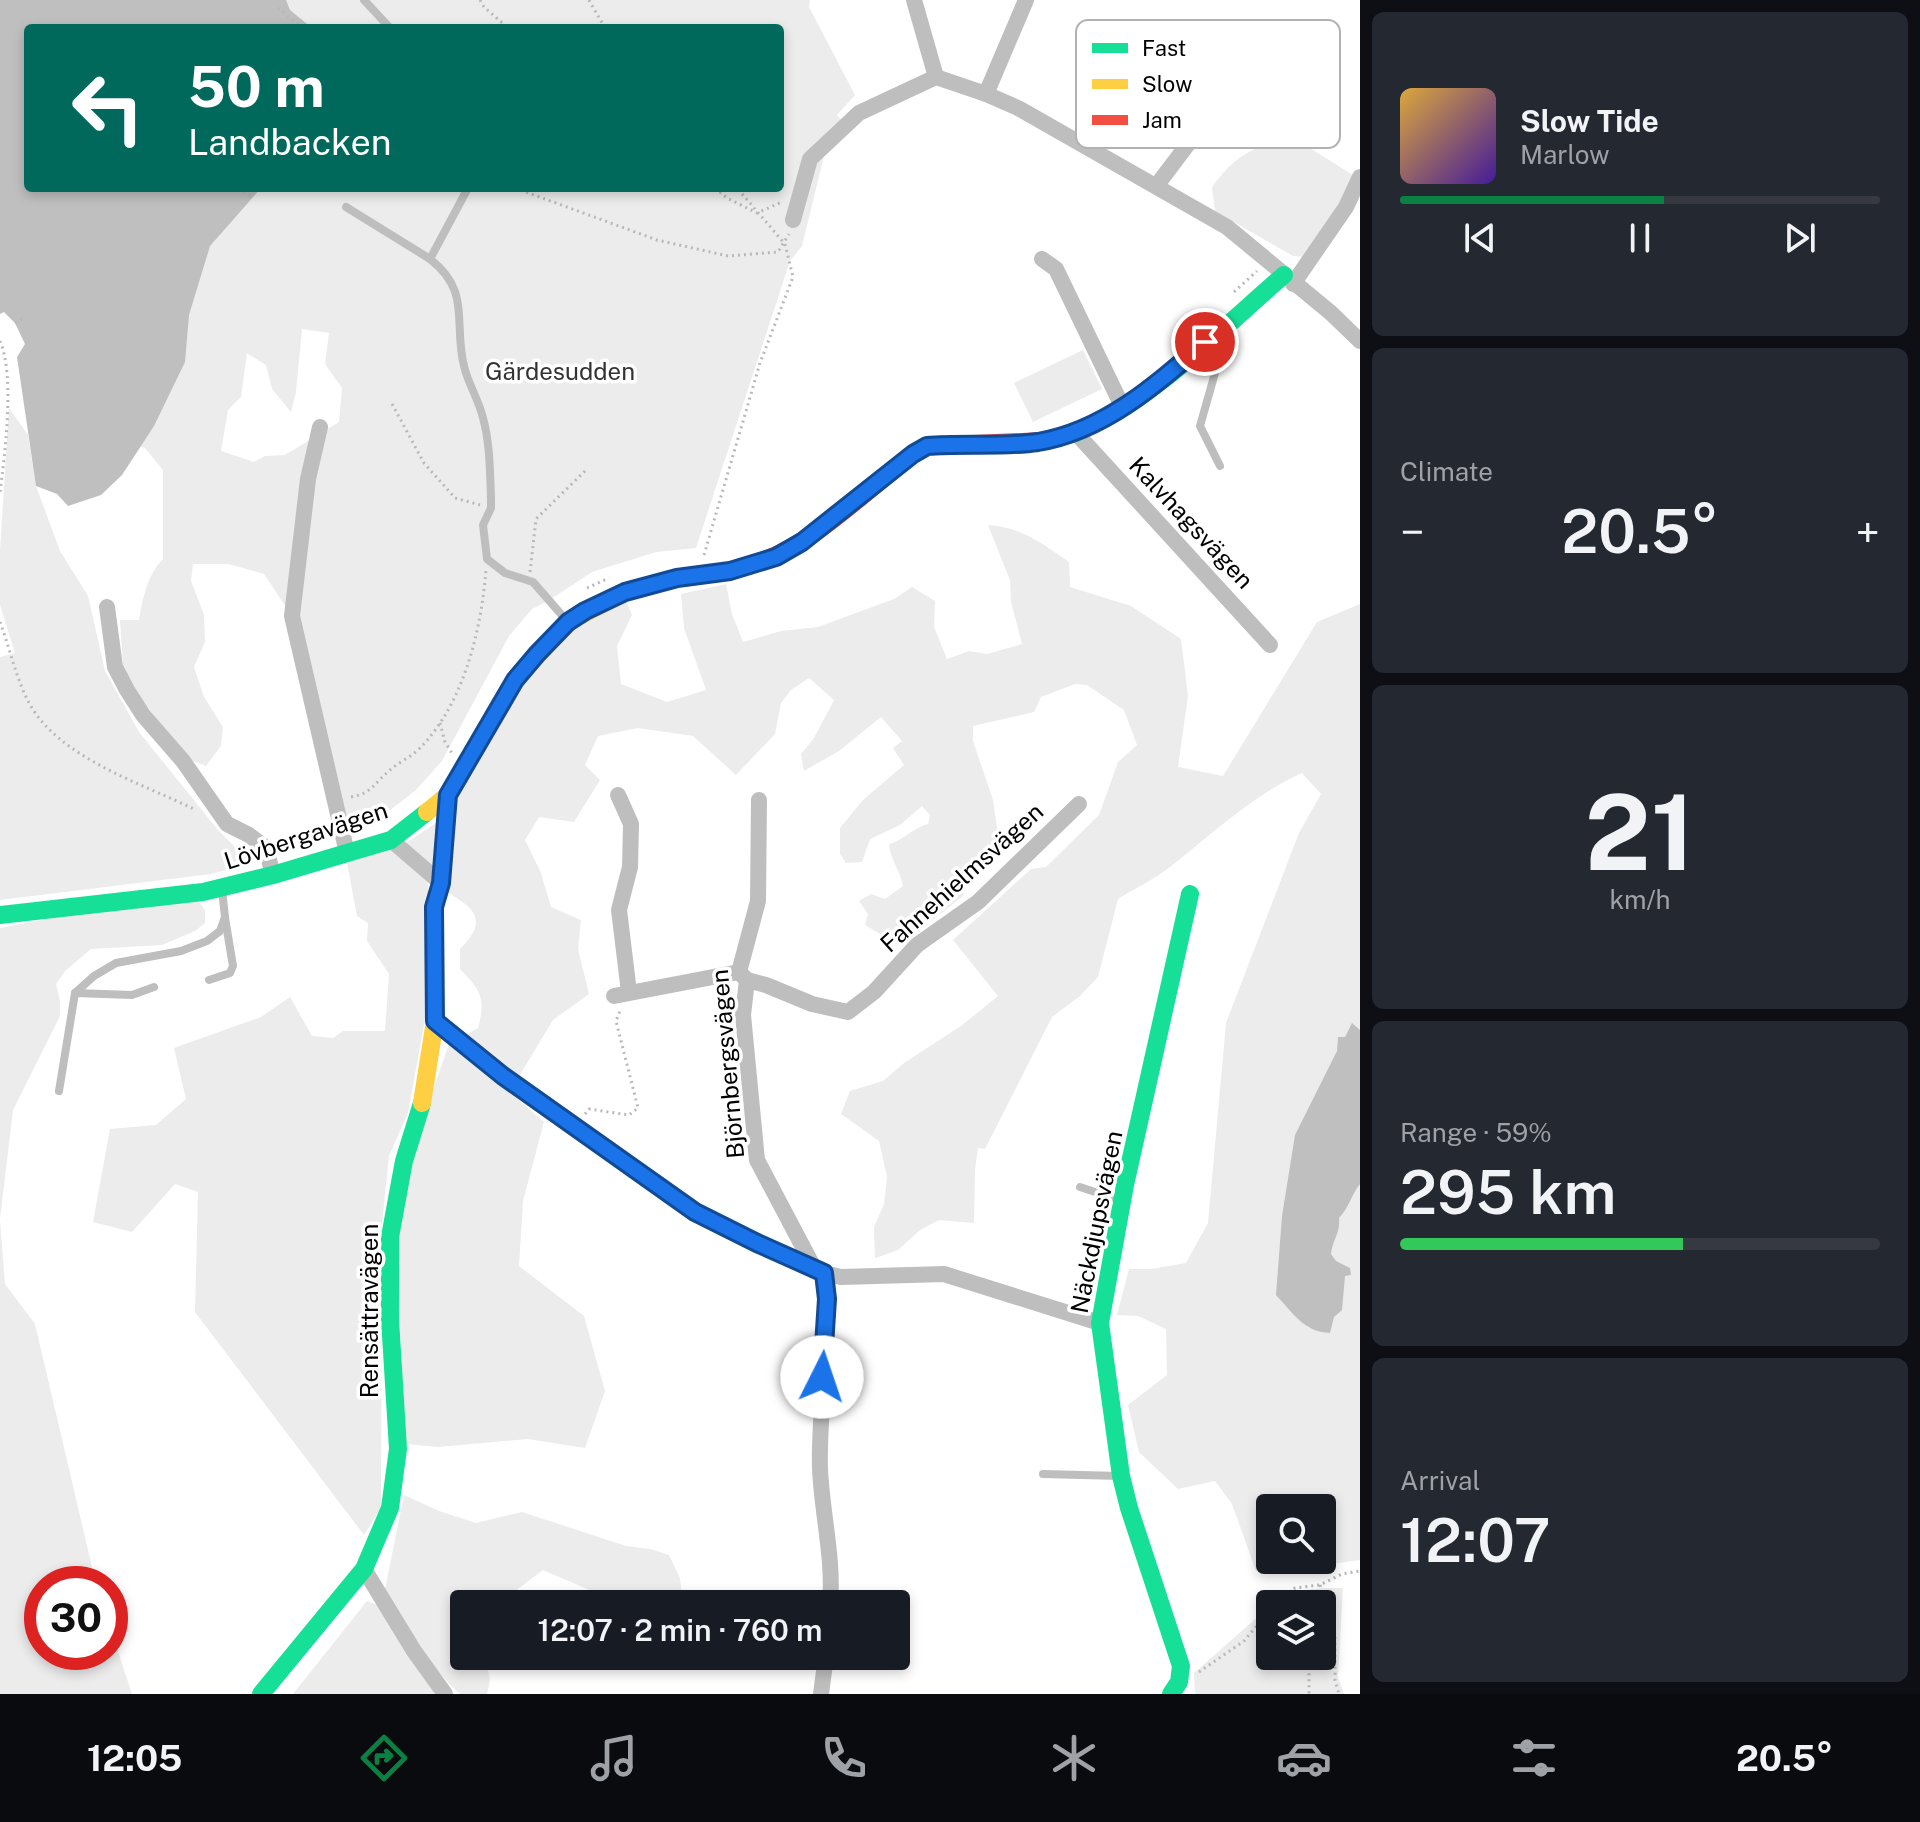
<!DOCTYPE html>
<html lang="en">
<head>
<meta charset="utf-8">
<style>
  :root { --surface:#171b24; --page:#242831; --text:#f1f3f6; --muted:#9ea1a6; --line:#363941; --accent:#0b8043 }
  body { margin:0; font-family:"Public Sans",sans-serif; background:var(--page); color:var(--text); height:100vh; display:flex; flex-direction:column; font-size:30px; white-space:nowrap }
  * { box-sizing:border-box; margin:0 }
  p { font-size:26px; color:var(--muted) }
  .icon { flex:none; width:44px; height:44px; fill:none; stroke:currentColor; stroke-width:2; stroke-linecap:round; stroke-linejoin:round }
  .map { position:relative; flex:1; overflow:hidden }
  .panel { display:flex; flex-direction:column; gap:12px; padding:12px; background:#0d0f14; width:560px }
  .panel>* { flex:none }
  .hud { position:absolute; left:24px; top:24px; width:760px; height:168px; border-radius:8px; box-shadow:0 4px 12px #0003; background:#00695c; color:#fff; overflow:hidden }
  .controls { position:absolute; left:1256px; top:1494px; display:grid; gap:16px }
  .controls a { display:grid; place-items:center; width:80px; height:80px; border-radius:8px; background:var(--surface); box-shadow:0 4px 12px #0003; font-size:40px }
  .speed { position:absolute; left:24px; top:1566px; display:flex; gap:16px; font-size:40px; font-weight:700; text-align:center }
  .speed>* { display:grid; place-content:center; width:104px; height:104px; border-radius:50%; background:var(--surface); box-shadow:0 4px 12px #0003; line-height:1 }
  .speed .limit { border:12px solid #d22; background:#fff; color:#111 }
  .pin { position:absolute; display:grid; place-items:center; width:68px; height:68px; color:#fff; margin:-34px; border:4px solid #fff; border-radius:50%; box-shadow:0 2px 8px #0007 }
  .me { position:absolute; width:88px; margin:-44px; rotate:4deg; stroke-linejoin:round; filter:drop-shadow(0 0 6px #0008) }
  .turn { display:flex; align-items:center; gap:28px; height:168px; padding:0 32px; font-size:36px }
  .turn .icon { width:104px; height:104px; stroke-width:2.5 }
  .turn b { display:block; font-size:56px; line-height:68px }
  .big { font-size:60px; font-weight:600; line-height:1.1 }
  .panel .tile { flex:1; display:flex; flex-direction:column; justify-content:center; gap:12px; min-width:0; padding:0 28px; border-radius:12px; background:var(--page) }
  .panel .dial { align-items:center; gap:0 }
  .dial b { font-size:104px; line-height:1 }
  .song { display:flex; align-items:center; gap:24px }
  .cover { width:96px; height:96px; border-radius:12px; background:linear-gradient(135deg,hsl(40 70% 55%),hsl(260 70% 35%)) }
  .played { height:8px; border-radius:4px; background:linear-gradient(90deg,var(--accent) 55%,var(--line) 55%) }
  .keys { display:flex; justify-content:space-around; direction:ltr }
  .heat { display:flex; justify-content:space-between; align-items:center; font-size:44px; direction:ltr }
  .charge { height:12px; border-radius:6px; background:linear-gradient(90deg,#34c759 59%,var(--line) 0) }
  .trip { position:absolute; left:450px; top:1590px; width:460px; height:80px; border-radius:8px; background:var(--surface); box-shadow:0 4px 12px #0003; font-weight:600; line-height:80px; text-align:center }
  .tabs { display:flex; height:128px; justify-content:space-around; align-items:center; background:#090b0e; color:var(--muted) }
  .tabs .icon { width:56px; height:56px }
  .tabs .active { color:var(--accent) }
  .tabs b { font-size:36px; color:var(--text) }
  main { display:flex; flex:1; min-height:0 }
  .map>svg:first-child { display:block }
</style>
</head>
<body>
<main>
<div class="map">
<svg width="1360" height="1694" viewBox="0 0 1360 1694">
  <rect width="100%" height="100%" fill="#fff"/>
  <!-- green -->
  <g fill="#ececec" fill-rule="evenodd">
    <path d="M59 0H810L809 7 855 95 837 115 849 129 824 156 802 246 790 261 696 548 656 552 592 572 548 601 532 609 509 636 442 761 416 790 371 825 346 833 292 616 264 574 229 564H193L191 581 204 615 205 642 194 667 204 697 223 727 221 746 206 766 190 760 141 699 123 666 120 620H139C143 597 147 576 163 559V470L145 448 130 443 90 188H780V28H76ZM302 329 329 333 325 364 342 388 339 422 285 455 265 456 254 462 221 451 228 410 241 397 247 353 266 365 272 389 291 412 296 392Z"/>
    <path d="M1289 135 1356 177 1305 257 1293 256 1215 211 1212 187C1237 153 1251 150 1289 135Z"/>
    <path d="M1083 350 1102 389 1033 422 1014 383Z"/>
    <path d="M9 408 28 435 36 486 60 551 88 596 105 671 139 732 218 830 251 863 211 874 0 900V657L15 653 0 605V551Z"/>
    <path d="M988 525C1021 527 1042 543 1069 562L1070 587 1131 606 1181 639 1188 696 1178 767 1223 776 1317 622 1360 604V1560L1310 1567 1283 1566 1256 1571 1232 1504 1215 1481 1178 1489 1139 1452 1128 1405 1167 1375 1166 1329 1138 1316 1117 1315 1129 1269H1151L1186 1263 1208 1223 1226 1023 1299 833 1321 794 1302 773C1251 796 1210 836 1166 870 1151 881 1134 889 1118 899L1098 977 1080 996 1052 1017 985 1149 978 1148 975 1170 974 1223 939 1220 920 1230 898 1250 875 1258 874 1227 884 1204 887 1177 879 1141 841 1114 850 1091 883 1081 904 1063 961 1026 998 996 953 940 1031 869 1046 867 1099 815 1118 762 1137 745 1124 710 1087 685 1075 684 1041 697 1034 712 973 726V741L993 800 1000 848 966 877 963 896 900 946 865 925 868 914 859 901 871 894 885 899 903 886C900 870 890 859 889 844 904 840 913 828 928 824L930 815 922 806 900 825 870 839 862 862 846 863 840 854V828L863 800 904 765 893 748 902 741 881 717 839 751 804 771 801 754 814 738 834 700 809 678 791 690 781 703 775 734 736 775 693 736 638 728 598 736 585 765 600 780 574 822 539 817 525 840 541 873 551 907 581 920 578 949 589 994 553 1020 518 1078 462 1037 478 1028C486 999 481 990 460 969V949C489 920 475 908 445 891L454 797 516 686 557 642 624 596 632 615 617 646 621 684 667 702 706 690 684 628 681 594 726 584 732 614 743 642 781 631 818 627 894 599 912 587 935 601 934 627 947 659 969 651 987 654 1022 644 1011 602 1010 580ZM1270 1508H1322V1560H1270Z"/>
    <path d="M442 819 437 869 406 843Z"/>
    <path d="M393 848 428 882 430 912 428 1003 408 1113 389 1156 382 1224 381 1508 364 1535 195 1312 198 1192 175 1184 132 1232 93 1222 110 1129 156 1125 186 1099 174 1048 261 1017 290 997 312 1036 333 1038 343 1031H385L389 974 367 941 368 923 357 916 347 863Z"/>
    <path d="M197 900 205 910V923L195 931 162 945 91 949 65 971 56 984 60 1001V1016L13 1110 0 1219V928L84 912Z"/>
    <path d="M450 1041 544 1122 523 1201 519 1266 584 1316 605 1391 585 1448 528 1439 438 1447 405 1444 397 1239 423 1119Z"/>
    <path d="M0 1221 5 1284 35 1324 96 1584H42V1652H110V1627L132 1694H0Z"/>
    <path d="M404 1495 439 1511 476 1523 522 1512 626 1546 650 1549 669 1555 680 1578 683 1604H622L543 1570 515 1591 503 1604H464V1656H485L490 1680 487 1694H460C428 1665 407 1625 385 1589Z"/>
    <path d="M1321 1588H1343L1338 1677 1344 1694H1195L1194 1673 1261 1614 1270 1611V1656H1322V1604H1279L1284 1593Z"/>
    <path d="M367 1601 383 1607 439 1694H293Z"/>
  </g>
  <!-- water -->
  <g fill="#bfbfbf">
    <path d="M0 0H286L290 10 312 28H28V188H261L210 246 189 315 185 362 154 426 122 475 101 495 68 506 57 494 36 486 17 357 25 344 15 323 4 312 0 314Z"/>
    <path d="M1352 1023 1360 1030V1184C1351 1195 1349 1208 1339 1218 1341 1232 1332 1241 1331 1254L1336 1261 1350 1268 1351 1275 1345 1276 1342 1310 1334 1317 1330 1333C1304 1332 1293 1313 1276 1295L1282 1216 1295 1135 1337 1051 1338 1037H1345Z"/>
  </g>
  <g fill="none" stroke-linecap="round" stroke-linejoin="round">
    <!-- path -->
    <g stroke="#b9b9b9" stroke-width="3" stroke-dasharray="2 4" stroke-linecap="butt">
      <path d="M480 0 484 7 508 28"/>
      <path d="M589 0 605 28"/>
      <path d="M278 8 303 28"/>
      <path d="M515 188 657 240 728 256 778 252 789 234"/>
      <path d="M715 188 727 198 757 213 782 202"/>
      <path d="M244 191 252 198"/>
      <path d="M1234 292 1257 271"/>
      <path d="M15 323 25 317"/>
      <path d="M0 341C15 376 5 453 0 492"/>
      <path d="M392 404 424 463 455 498 480 505"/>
      <path d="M704 555 760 363 793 277 785 244 737 188"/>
      <path d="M530 572 536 519 585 471"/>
      <path d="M587 588 609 578"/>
      <path d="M0 622C10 649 16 678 29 703 59 758 141 783 196 810"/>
      <path d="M440 723 445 742 452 753"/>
      <path d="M351 797C373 793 374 783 390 770 399 762 411 757 420 748 464 703 481 631 486 570"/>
      <path d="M585 1114 589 1109 629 1115 638 1108 616 1021 620 1011"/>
      <path d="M1320 1585 1335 1634V1680L1339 1694"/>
      <path d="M1275 1604 1295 1588 1320 1585 1342 1574 1360 1571"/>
      <path d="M1304 1656 1309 1673V1694"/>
      <path d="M1199 1672 1244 1641 1270 1610"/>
    </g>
    <!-- lane -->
    <g stroke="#bebebe" stroke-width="8">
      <path d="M364 0 390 28"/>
      <path d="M346 207 430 259C472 292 453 322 464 366 468 384 479 400 483 418 490 443 490 472 491 498V508L483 525 487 559 505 573 533 582 567 621"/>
      <path d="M430 259 468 188"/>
      <path d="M1206 343 1217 366 1200 426 1220 466"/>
      <path d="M209 980 230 973 233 966 225 918"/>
      <path d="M75 993 132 995 154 987"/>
      <path d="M59 1091 75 993 94 976 116 963 181 951 207 941 220 931 225 917 222 890"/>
      <path d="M1080 1187 1122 1201"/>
      <path d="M1043 1474 1120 1476"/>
    </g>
    <!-- street -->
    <g stroke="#bebebe" stroke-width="16">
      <path d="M914 0 936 77"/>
      <path d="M986 94 1026 0"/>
      <path d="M1157 185 1194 136 1236 46"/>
      <path d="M793 220 810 159 859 113 936 77 986 94 1018 108 1227 227 1331 313 1360 341"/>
      <path d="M1042 259 1056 269 1123 408"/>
      <path d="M1293 284 1346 207 1360 177"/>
      <path d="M320 427 308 479 292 616 347 853"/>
      <path d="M1076 433 1270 645"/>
      <path d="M107 607 115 667 127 690 143 715 183 761 227 824 249 835 266 848 273 875"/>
      <path d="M618 795 631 824 630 867 619 910 629 992"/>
      <path d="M391 840 441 883"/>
      <path d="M747 980 766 985 812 1004 848 1012 874 992 917 945 978 902 1079 804"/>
      <path d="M747 980 743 1015 757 1160 813 1266"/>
      <path d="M747 980 739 972 758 901 759 800"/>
      <path d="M614 996 739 972"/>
      <path d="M435 1021 503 1076 647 1180 695 1212 757 1243 824 1273 841 1277 944 1274 1100 1323"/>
      <path d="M824 1273C833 1337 818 1404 820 1469 822 1514 834 1559 830 1604"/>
      <path d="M364 1569 414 1651 445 1694"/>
      <path d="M821 1694 826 1656"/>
    </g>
    <!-- fast -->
    <g stroke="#16e098" stroke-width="18">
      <path d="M1043 441C1054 438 1068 436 1078 432 1156 397 1220 330 1284 275"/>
      <path d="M0 915 203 892 273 875 391 840 427 812"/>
      <path d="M261 1694 364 1569 390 1508 398 1449 390 1319V1237L404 1161 422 1103"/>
      <path d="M1171 1694 1179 1682 1181 1666 1129 1508 1121 1476 1100 1323 1125 1185 1190 894"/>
    </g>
    <!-- slow -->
    <g stroke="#ffcf43" stroke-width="18">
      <path d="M427 812 448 795 515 680 568 622 625 592 677 578 730 571 756 563"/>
      <path d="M422 1103 435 1021 434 907 441 883 448 795"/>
    </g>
    <!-- jam -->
    <path stroke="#f24e42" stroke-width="18" d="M756 563C811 546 867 490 913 454L927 446 1043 441"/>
  </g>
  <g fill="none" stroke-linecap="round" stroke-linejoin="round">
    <defs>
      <path id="route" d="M822 1377 827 1299 824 1273 757 1243 695 1212 503 1076 435 1021 434 907 441 883 448 795 515 680 537 654 568 622 585 611 625 592 677 578 730 571 776 557 802 542 913 454 927 446C964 443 1002 447 1038 442 1104 431 1156 385 1205 342"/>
    </defs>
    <!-- route casing -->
    <use href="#route" stroke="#114b97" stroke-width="20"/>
    <!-- route -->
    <use href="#route" stroke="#1a73e8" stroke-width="14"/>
  </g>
  <g text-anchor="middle" stroke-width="7" stroke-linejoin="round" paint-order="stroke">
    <!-- park labels -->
    <g font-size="24" fill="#333" stroke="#fff">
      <text x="560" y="380">Gärdesudden</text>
    </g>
    <!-- street labels -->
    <g font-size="24" fill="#000" stroke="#fff">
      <text transform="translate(1191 523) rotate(47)" y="8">Kalvhagsvägen</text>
      <text transform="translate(306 836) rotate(-18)" y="8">Lövbergavägen</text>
      <text transform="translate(962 878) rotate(-42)" y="8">Fahnehielmsvägen</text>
      <text transform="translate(728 1064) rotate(-95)" y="8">Björnbergsvägen</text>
      <text transform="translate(1097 1222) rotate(-79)" y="8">Näckdjupsvägen</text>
      <text transform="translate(370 1311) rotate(-90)" y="8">Rensättravägen</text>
    </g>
  </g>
  <!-- legend -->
  <rect x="1076" y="20" width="264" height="128" rx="12" fill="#fff" stroke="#b2b2b2" stroke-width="2"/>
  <rect x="1092" y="43" width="36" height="10" fill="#16e098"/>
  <rect x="1092" y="79" width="36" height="10" fill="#ffcf43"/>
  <rect x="1092" y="115" width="36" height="10" fill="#f24e42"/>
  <g font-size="22" fill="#000">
    <text x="1142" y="56">Fast</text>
    <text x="1142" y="92">Slow</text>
    <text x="1142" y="128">Jam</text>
  </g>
</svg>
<div class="controls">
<a><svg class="icon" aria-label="search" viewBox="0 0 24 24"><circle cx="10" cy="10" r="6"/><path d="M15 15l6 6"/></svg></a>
<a><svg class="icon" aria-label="layers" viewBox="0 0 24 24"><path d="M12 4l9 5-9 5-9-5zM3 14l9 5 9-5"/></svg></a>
</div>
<div class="speed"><div class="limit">30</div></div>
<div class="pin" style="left:1205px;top:342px;background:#d93025"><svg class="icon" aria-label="arrive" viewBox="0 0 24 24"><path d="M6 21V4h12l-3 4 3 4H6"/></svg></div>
<svg class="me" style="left:822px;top:1377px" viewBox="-20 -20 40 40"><circle r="19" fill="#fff"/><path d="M0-13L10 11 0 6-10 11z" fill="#1a73e8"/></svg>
<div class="trip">12:07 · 2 min · 760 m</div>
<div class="hud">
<div class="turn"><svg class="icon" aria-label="left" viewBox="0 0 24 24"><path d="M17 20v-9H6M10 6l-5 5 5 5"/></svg><div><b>50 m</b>Landbacken</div></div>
</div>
</div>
<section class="panel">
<div class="tile">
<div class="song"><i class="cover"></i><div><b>Slow Tide</b><p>Marlow</p></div></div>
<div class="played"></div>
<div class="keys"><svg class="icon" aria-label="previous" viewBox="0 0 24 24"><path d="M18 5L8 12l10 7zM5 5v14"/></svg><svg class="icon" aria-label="pause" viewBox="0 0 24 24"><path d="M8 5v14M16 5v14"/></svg><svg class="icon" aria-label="next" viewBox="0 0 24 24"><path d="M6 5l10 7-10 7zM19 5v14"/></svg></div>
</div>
<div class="tile"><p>Climate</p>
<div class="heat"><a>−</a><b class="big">20.5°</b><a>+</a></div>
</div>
<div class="tile dial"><b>21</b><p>km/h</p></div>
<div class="tile"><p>Range · 59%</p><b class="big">295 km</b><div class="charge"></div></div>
<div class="tile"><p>Arrival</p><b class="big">12:07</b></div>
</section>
</main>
<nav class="tabs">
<b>12:05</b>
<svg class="icon active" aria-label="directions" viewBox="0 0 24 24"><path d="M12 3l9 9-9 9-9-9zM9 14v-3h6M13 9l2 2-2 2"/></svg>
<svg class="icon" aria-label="music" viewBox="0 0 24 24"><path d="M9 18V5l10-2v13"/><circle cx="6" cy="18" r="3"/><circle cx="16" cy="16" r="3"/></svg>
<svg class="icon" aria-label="phone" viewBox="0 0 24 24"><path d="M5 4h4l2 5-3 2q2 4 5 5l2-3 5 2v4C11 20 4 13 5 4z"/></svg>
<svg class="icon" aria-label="climate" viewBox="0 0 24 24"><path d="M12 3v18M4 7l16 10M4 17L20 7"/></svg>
<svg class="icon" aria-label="car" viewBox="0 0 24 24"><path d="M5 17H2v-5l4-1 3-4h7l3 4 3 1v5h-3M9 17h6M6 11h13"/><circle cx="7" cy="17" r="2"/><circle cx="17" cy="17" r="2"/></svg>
<svg class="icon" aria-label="filters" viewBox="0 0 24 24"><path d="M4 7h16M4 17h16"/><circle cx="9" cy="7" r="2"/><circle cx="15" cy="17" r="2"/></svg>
<b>20.5°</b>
</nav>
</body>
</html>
